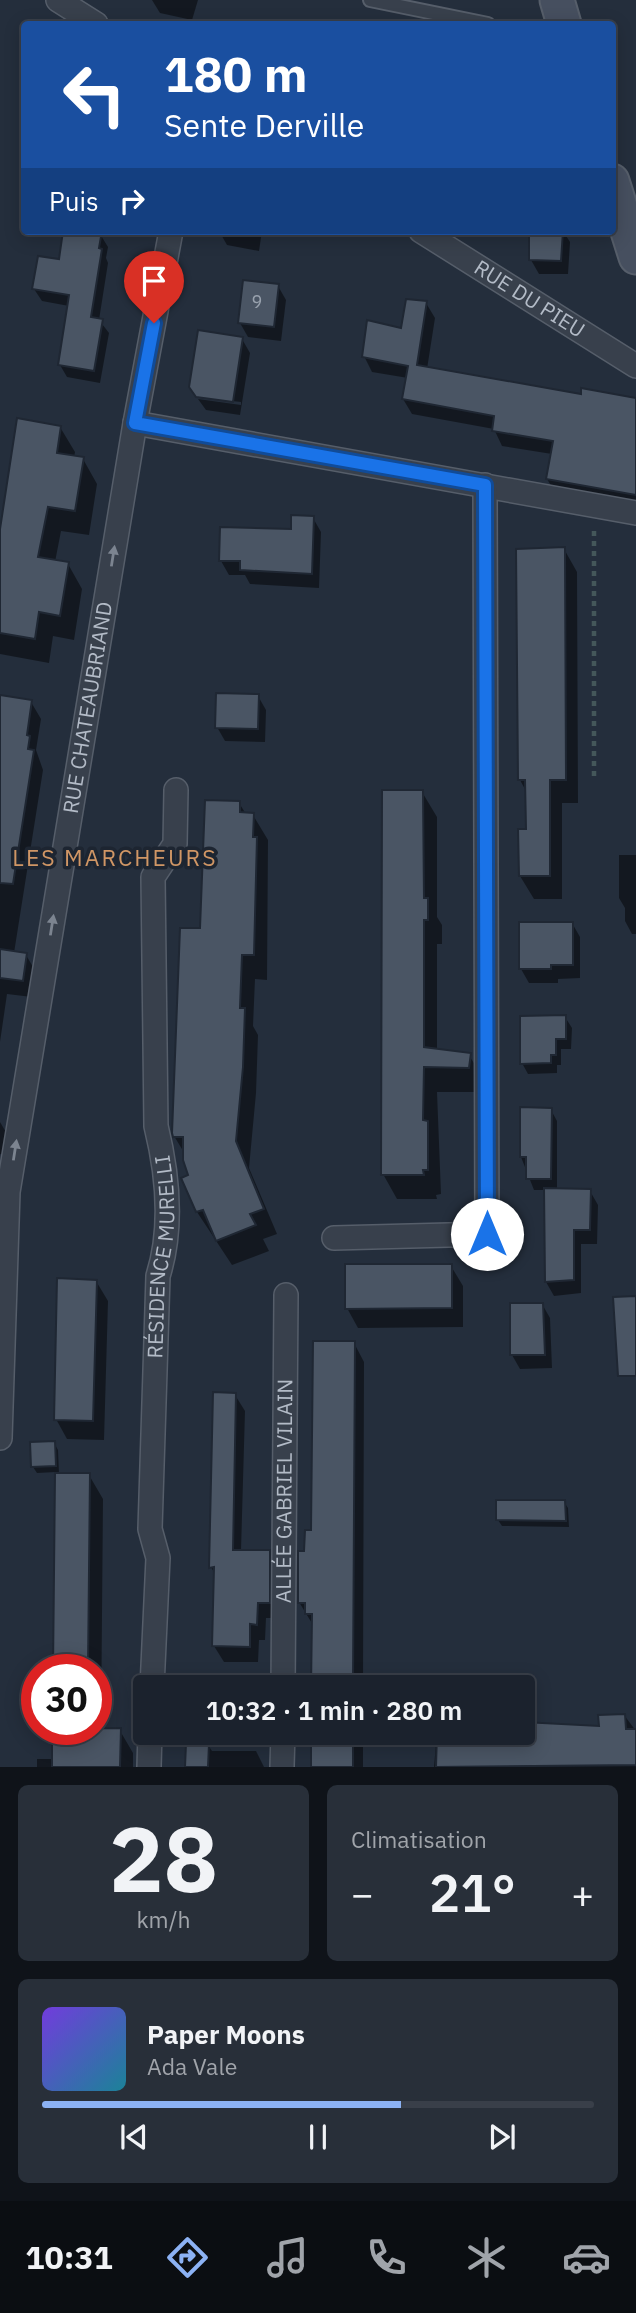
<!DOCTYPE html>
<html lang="fr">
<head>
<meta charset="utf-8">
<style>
  :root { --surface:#1b222d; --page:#282f39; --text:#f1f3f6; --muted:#a0a4aa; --line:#393f49; --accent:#8cb2f4 }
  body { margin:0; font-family:"IBM Plex Sans",sans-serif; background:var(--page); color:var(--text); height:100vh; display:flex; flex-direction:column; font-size:26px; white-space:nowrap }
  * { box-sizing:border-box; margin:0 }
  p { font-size:23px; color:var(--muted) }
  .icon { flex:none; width:38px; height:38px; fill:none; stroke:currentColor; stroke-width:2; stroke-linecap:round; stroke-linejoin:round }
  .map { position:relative; height:1767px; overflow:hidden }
  .details { display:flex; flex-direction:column; gap:18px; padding:18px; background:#0f1319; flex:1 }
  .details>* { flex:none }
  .guide { position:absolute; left:21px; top:21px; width:595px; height:214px; border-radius:7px; box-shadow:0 4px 18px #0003,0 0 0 2px var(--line); background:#1a4fa0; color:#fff; overflow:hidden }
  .speed { position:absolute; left:21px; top:1654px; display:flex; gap:14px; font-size:35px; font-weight:700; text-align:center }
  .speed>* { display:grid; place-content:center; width:91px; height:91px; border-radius:50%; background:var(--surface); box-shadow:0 4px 18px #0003,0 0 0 2px var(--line); line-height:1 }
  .speed .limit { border:10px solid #d22; background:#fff; color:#111 }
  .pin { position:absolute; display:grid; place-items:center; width:60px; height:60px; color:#fff; margin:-72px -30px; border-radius:50% 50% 50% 0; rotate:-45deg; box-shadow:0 0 7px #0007 }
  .pin .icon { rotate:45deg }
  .me { position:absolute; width:77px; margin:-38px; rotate:0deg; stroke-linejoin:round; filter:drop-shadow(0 0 5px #0008) }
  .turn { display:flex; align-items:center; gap:24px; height:147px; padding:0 28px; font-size:32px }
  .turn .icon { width:91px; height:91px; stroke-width:2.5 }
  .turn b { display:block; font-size:49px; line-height:60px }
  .then { display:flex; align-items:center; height:66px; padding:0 28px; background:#0003; gap:14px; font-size:26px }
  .big { font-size:52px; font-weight:600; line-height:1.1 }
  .details .card { flex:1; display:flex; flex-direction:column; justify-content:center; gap:10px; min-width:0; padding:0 24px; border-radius:10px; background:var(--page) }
  .details .dial { align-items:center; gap:0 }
  .dial b { font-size:91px; line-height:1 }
  .song { display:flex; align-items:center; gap:21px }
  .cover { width:84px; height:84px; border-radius:10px; background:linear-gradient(135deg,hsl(260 70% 55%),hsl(190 70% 35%)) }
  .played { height:7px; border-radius:4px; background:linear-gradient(90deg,var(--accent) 65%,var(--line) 65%) }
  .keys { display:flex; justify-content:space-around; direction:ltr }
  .heat { display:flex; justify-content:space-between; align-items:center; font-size:38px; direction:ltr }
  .details .tiles { flex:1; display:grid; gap:18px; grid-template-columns:1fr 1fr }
  .card:last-child { grid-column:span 2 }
  .trip { position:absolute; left:133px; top:1675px; width:402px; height:70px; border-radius:7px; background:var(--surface); box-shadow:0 4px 18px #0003,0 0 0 2px var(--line); font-weight:600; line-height:70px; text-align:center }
  .menu { display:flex; height:112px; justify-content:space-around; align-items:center; background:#0b0e12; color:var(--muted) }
  .menu .icon { width:49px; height:49px }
  .menu .on { color:var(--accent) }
  .menu b { font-size:32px; color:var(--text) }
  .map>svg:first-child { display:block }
</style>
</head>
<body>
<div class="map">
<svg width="636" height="1767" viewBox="0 0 636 1767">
  <rect width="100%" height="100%" fill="#242e3c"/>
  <!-- shadow -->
  <g fill="#0007">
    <path d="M152 0H198L192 20 160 13Z"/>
    <path d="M258 19 284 24H257Z"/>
    <path d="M65 231 100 234 108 247 106 258 108 263 99 320 109 333 100 383 67 377 60 365 69 306 42 301 34 289 60 261Z"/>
    <path d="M219 231H262L259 251 227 245Z"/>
    <path d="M531 231H563L570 242 568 274H539L531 260Z"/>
    <path d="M278 286 286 300 281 341 248 337 240 323Z"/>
    <path d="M426 303 435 318 427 369 582 396 636 399V508L556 494 547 479 552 454 502 446 494 429 412 414 403 399 408 378 372 372 364 356 402 330Z"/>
    <path d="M242 339 250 353 240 415 206 410 198 399 241 405V402L197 397 191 387Z"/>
    <path d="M60 427 75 452 74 458 83 459 97 484 89 535 61 531 55 562 68 564 82 589 74 640 53 636 49 663 0 654V540Z"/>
    <path d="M313 518 321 532 319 588 250 584 245 575H229L221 561 292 531Z"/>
    <path d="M564 549 577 572 578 803H562V899H534L520 876 527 831V793L520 780Z"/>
    <path d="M258 696 266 710 265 742 225 741 217 727Z"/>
    <path d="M0 697 31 702 41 719 36 750 43 770 14 953 26 955 36 972 32 997 7 994 0 1042Z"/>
    <path d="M422 792 437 817V917L442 925V944H437V1050L469 1055 484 1080 483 1092H437L441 1194 436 1195 437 1199H397L383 1174Z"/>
    <path d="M239 803 246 814 253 815 268 840 267 980 255 979 253 1026 258 1035 256 1093 249 1168 277 1234 263 1239 269 1251 232 1265 197 1212 185 1154 174 1136 202 930Z"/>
    <path d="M619 855H636V934H632L625 921V908L619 898Z"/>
    <path d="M572 923 580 937V978L558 979V983H529L521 969V924Z"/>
    <path d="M565 1017 572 1028 571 1049H561V1065H557V1073L528 1074 522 1063Z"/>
    <path d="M551 1110 557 1121V1190L590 1191 598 1205 597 1244H581V1293L554 1296 546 1282V1190H534L521 1157Z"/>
    <path d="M0 1122 7 1134 3 1155 0 1154Z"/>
    <path d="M451 1266 463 1286V1327L358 1328 347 1308Z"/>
    <path d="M96 1281 108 1301 104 1440 67 1439 56 1419Z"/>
    <path d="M542 1304 550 1318 552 1368 520 1369 512 1355Z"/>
    <path d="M354 1343 364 1362 363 1687H313V1625L299 1602 306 1553Z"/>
    <path d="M235 1395 245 1411 241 1551 269 1552 278 1568V1618H266L265 1640H259L258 1662H224L214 1646 216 1576 211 1567Z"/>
    <path d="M54 1443 58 1450 59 1474 89 1475 103 1499 101 1729H119L133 1753V1767H37V1759H54L96 1729V1670H54L56 1472 37 1473 33 1467Z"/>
    <path d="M564 1502 568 1508 569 1527 502 1526 498 1520Z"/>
    <path d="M624 1715 636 1731V1767H434L437 1732H472L477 1742 520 1745V1732L600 1728Z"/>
    <path d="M313 1732H363V1767H312Z"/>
    <path d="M188 1745H208L212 1751H256L264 1767H187Z"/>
  </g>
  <!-- building -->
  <g fill="#4a5564" stroke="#1f2733" stroke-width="2">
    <path d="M63 231H102L99 248 102 249 91 317 103 319 94 371 58 365 69 295 32 289 38 256 59 259Z"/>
    <path d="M529 231H563L561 261 529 260Z"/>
    <path d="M243 280 279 284 274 327 238 323Z"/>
    <path d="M406 299 427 301 417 365 581 394V388L636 398V495L546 479 553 441 492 431 494 416 402 399 408 366 362 357 367 320 401 328Z"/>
    <path d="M198 330 243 337 233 402 196 397 189 387Z"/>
    <path d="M17 418 61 426 57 453 84 457 75 511 48 507 38 557 69 562 60 616 39 612 35 639 0 633V529Z"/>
    <path d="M291 515 314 516 312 574 240 570V561H219L220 527 291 529Z"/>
    <path d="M565 547 566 780H550V876H519L518 829H526L525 780H518L516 549Z"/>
    <path d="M216 693 259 694 258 729 215 728Z"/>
    <path d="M0 695 32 700 27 735 30 736 28 749 34 750 13 884 0 883Z"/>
    <path d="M382 790H423L424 898H428V920H424V1047L471 1053 469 1068 424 1067 423 1120 428 1121V1170H423L424 1175H381Z"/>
    <path d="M205 800 240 801V812L254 813 253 837H257L254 955H242L240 1008H245L243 1067 236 1141 264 1209 250 1214 256 1225 216 1241 203 1210 196 1212 181 1178 188 1175 183 1160V1137H173L172 1133 180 928H200Z"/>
    <path d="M519 922H573V965H551V969H519Z"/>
    <path d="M0 949 27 953 23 981 0 978Z"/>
    <path d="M566 1015V1039H556V1055H551V1063L520 1064V1016Z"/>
    <path d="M520 1107 552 1108 551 1179H526V1157H520Z"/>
    <path d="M544 1188 591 1189 590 1230H574V1280L545 1282Z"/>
    <path d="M345 1264H452V1308L345 1309Z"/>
    <path d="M57 1278 97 1280 93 1421 54 1420Z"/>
    <path d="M636 1296V1376H618L613 1297Z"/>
    <path d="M510 1303H543L545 1355H510Z"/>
    <path d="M313 1341H355L353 1687H311L312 1614H305V1603H298V1551H304L305 1530H311Z"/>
    <path d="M213 1392 236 1393 233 1550H270V1603H258L257 1625 250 1624V1647L212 1646 214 1567 209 1568Z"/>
    <path d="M55 1441 56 1466 31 1467 30 1442Z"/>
    <path d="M55 1473H90L88 1670H53Z"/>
    <path d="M496 1500H565L566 1521 496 1520Z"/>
    <path d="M625 1714 626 1729H636V1765L436 1767 437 1732H467V1740L518 1744 523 1722 599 1726 598 1715Z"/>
    <path d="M121 1728 120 1767H52V1729Z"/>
    <rect x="311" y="1732" width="42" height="35"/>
    <path d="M186 1743 209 1744 208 1767H185Z"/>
  </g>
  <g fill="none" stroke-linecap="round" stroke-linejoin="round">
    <defs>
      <path id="lane" d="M370 0 488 24"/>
      <g id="street">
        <path d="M58 0 96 24"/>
        <path id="s1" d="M421 231 636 366"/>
        <path d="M135 423 636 513"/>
        <path d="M334 1238 487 1234 485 485"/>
        <path id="s2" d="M0 1438 8 1192 135 423 171 231"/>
        <path id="s3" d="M152 1687 158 1558 150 1529 158 1276C173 1228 168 1175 156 1126L153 877 175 844 176 790"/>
        <path id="s4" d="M283 1687 286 1295"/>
        <path d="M149 1767 150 1732"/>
        <path d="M282 1767 283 1732"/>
      </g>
      <g id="secondary">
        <path d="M557 0 564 24"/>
        <path d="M612 181 636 257"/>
      </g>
    </defs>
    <!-- lane casing -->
    <use href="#lane" stroke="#565e6a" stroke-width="16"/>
    <!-- street casing -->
    <use href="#street" stroke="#565e6a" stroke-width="26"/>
    <!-- secondary casing -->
    <use href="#secondary" stroke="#565e6a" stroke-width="37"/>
    <!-- path -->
    <path stroke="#44575a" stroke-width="4.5" stroke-dasharray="5 5" stroke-linecap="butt" d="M594 776V530"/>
    <!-- lane -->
    <use href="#lane" stroke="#38404c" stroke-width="12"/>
    <!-- street -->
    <use href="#street" stroke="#38404c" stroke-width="23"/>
    <!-- secondary -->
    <use href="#secondary" stroke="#464f5f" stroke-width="33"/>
  </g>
  <!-- one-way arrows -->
  <defs><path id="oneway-solid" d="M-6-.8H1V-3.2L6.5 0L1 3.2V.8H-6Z" transform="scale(1.75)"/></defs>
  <g fill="#7c8490">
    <use href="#oneway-solid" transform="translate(113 556) rotate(-81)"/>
    <use href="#oneway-solid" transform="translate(52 925) rotate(-81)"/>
    <use href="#oneway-solid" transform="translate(15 1150) rotate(-81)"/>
  </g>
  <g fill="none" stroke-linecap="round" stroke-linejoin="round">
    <defs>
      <path id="route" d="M154 323 135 423 485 485 487 1234"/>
    </defs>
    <!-- route casing -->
    <use href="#route" stroke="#114b97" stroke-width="18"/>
    <!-- route -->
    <use href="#route" stroke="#1a73e8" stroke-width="12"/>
  </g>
  <g text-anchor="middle" stroke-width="7" stroke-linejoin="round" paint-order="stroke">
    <!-- number labels -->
    <g font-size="18" fill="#99a2ae">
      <text x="257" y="308">9</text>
    </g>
    <!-- street labels -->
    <g font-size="21" fill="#b3bbc7" stroke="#1d2531">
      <text dy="7" stroke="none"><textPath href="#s1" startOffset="128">RUE DU PIEU</textPath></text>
      <text dy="7" stroke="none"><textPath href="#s2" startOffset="737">RUE CHATEAUBRIAND</textPath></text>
      <text dy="7" stroke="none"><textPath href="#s3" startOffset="432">RÉSIDENCE MURELLI</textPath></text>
      <text dy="7" stroke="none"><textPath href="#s4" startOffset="196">ALLÉE GABRIEL VILAIN</textPath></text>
    </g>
    <!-- neighbourhood labels -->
    <g font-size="23" letter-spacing="2" fill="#d09665" stroke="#1d2531">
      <text x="115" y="866">LES MARCHEURS</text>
    </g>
  </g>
</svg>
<div class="speed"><div class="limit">30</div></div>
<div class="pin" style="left:154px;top:323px;background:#d93025"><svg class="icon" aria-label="arrive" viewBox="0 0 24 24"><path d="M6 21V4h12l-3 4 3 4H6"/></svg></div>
<svg class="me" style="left:487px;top:1234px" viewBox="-20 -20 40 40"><circle r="19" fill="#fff"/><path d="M0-13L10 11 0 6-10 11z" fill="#1a73e8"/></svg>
<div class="trip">10:32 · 1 min · 280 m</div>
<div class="guide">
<div class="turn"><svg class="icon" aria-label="left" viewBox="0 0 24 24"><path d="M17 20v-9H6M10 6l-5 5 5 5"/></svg><div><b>180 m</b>Sente Derville</div></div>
<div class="then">Puis<svg class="icon" aria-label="right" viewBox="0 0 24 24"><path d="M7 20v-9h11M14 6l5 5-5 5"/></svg></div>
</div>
</div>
<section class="details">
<div class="tiles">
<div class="card dial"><b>28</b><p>km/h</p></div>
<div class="card"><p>Climatisation</p>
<div class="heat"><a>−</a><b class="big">21°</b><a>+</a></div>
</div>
<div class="card">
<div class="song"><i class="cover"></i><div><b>Paper Moons</b><p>Ada Vale</p></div></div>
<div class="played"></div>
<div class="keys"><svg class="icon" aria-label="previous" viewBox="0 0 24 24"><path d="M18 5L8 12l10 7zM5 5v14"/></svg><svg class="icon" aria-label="pause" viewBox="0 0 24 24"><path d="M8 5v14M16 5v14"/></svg><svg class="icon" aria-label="next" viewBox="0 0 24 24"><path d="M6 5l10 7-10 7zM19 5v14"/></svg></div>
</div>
</div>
</section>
<nav class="menu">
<b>10:31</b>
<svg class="icon on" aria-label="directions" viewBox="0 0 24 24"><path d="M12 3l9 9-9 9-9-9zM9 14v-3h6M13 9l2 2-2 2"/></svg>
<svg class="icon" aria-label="music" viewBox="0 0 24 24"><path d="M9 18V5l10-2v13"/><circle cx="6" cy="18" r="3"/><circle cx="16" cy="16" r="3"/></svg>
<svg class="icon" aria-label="phone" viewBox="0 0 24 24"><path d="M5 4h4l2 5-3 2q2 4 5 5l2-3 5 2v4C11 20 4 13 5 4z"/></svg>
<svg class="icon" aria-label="climate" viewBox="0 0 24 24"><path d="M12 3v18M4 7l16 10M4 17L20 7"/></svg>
<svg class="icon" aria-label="car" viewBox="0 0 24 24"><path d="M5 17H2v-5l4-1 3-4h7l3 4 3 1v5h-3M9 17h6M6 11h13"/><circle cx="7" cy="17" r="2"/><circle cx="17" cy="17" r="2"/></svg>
</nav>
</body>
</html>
